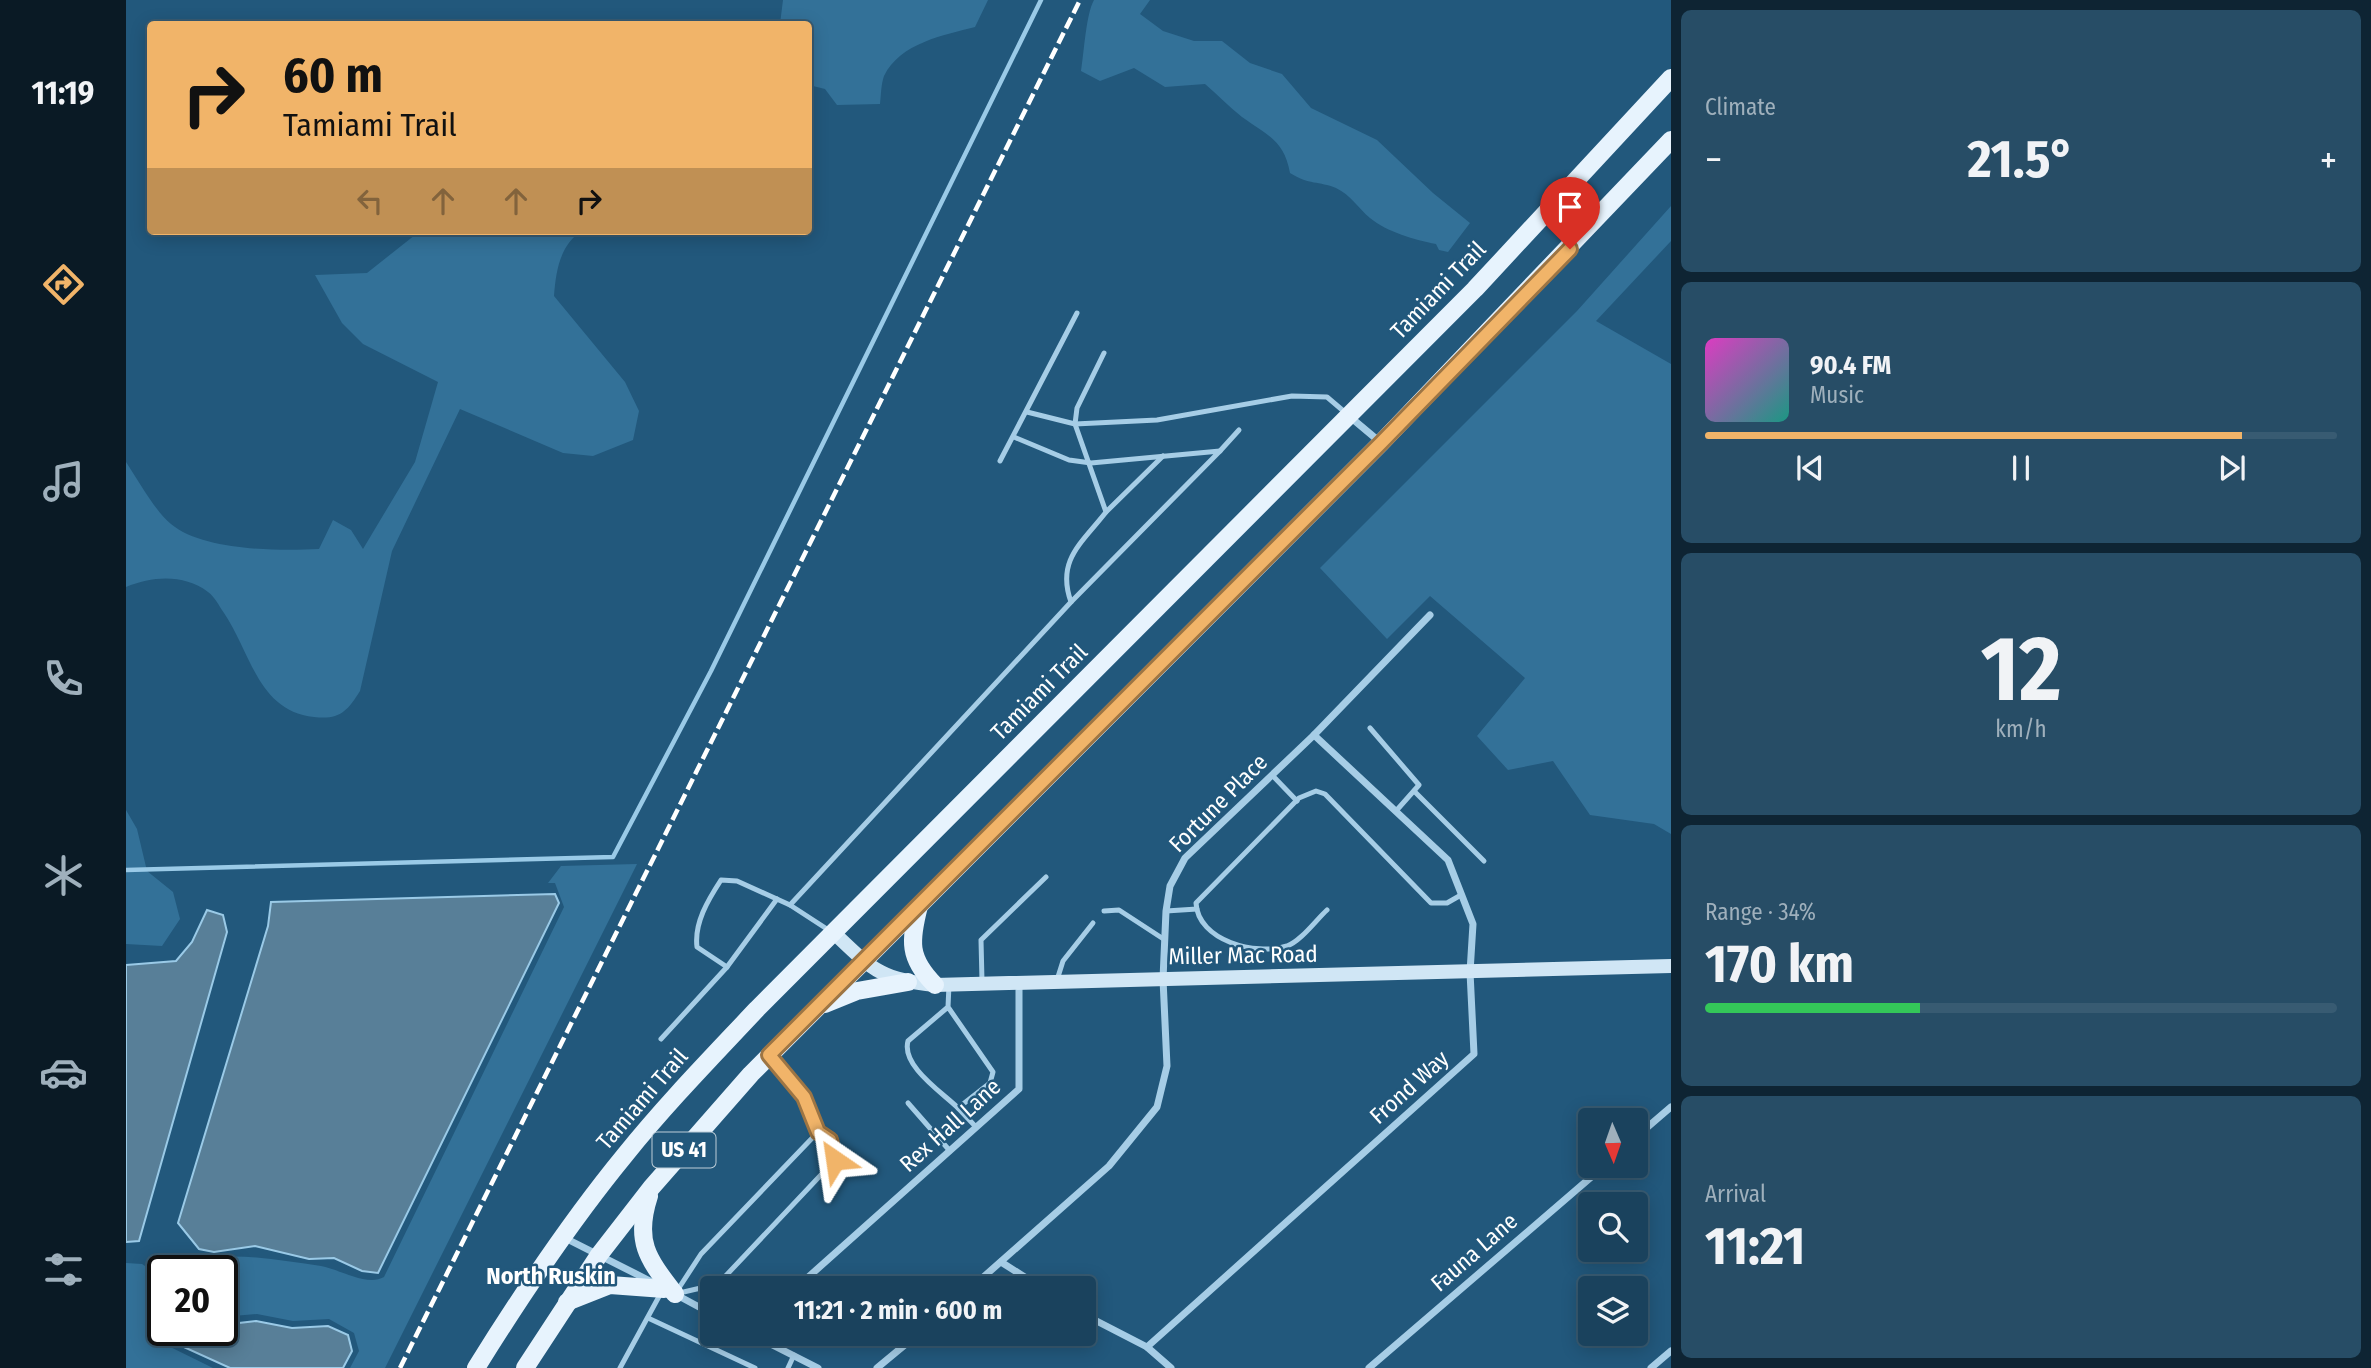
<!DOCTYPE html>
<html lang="en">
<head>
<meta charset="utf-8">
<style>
  :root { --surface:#1a425d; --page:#274d66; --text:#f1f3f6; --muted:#9fb0bc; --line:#385b72; --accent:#f1b469 }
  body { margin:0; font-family:"Fira Sans Condensed",sans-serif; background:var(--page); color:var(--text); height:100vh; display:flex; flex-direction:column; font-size:26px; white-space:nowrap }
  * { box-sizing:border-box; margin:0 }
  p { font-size:23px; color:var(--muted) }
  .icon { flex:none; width:38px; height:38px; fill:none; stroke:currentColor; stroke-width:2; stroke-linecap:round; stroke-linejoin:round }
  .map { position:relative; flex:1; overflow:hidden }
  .drawer { display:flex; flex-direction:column; gap:10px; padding:10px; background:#0e2433; width:700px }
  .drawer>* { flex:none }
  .hud { position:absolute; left:21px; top:21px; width:665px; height:214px; border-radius:7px; box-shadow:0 4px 18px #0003,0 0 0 2px var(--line); background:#f1b469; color:#111; overflow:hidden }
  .needle { width:46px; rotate:178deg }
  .tools { position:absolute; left:1452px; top:1108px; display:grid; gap:14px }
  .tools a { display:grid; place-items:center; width:70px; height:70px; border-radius:7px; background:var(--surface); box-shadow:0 4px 18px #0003,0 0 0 2px var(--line); font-size:35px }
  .speed { position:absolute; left:21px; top:1255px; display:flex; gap:14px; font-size:35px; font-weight:700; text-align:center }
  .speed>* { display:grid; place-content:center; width:91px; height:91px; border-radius:50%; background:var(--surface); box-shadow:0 4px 18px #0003,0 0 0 2px var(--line); line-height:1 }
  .speed .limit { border:4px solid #111; border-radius:10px; background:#fff; color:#111 }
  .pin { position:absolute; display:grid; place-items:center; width:60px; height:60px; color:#fff; margin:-72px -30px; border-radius:50% 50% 50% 0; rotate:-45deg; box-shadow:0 0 7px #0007 }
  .pin .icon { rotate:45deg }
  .me { position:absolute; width:77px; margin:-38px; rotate:328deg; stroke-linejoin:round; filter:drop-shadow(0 0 5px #0008) }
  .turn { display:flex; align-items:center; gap:24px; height:147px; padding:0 21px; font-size:32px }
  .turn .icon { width:91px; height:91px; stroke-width:2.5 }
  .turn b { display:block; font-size:49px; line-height:60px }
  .lanes { display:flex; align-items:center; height:66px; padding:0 21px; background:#0003; justify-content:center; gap:35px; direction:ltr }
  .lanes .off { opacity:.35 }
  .big { font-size:52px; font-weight:700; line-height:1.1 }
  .drawer .tile { flex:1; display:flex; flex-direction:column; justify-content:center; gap:10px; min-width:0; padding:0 24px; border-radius:10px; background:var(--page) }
  .drawer .dial { align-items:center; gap:0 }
  .dial b { font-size:91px; line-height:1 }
  .song { display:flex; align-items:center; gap:21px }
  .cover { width:84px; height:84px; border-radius:10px; background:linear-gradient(135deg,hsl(310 70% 55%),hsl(170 70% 35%)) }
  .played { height:7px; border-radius:4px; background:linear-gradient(90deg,var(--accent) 85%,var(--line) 85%) }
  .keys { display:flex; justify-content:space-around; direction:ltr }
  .heat { display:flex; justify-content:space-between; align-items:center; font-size:38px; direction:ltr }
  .charge { height:10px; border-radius:5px; background:linear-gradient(90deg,#34c759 34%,var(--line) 0) }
  .trip { position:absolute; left:574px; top:1276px; width:396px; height:70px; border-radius:7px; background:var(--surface); box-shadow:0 4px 18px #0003,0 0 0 2px var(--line); font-weight:700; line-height:70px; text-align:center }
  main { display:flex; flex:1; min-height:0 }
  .dock { display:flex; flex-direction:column; width:126px; justify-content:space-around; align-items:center; background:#0a1a25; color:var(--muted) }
  .dock .icon { width:49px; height:49px }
  .dock .on { color:var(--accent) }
  .dock b { font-size:32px; color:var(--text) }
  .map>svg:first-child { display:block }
</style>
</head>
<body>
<main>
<nav class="dock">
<b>11:19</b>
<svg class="icon on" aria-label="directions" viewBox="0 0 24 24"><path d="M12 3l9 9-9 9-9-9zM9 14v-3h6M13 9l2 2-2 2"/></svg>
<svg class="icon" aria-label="music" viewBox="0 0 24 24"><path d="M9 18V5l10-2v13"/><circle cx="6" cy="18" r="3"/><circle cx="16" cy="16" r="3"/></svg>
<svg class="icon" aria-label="phone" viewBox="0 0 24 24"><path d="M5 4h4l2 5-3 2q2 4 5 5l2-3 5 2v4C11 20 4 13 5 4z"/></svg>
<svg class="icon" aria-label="climate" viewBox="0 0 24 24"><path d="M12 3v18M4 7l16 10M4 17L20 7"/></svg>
<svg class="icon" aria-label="car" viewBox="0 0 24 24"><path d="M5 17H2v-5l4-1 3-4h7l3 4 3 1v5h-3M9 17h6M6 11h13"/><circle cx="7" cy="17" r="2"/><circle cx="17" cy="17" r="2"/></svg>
<svg class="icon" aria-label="filters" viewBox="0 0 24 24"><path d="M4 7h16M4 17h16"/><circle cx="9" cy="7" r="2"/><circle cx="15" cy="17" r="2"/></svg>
</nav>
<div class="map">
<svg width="1545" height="1368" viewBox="0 0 1545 1368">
  <rect width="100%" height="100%" fill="#22587c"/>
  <!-- green -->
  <g fill="#337198">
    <path d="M657 0H862L849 27C818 35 774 43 758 76 755 84 755 96 754 104L711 105 699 89 683 85 682 24H654Z"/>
    <path d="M968 0H1024L1014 14 1037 31 1068 41H1096L1124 63 1156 74 1185 108 1251 140 1307 193 1344 223 1322 252 1313 250 1310 244C1289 240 1261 232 1244 218 1232 208 1225 195 1210 188 1193 181 1183 185 1164 173 1158 140 1141 135 1116 117 1103 107 1091 94 1079 84L1039 87 1008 68 974 81 955 71C958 53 960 14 968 0Z"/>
    <path d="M1545 206V241L1470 321 1545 364V834L1528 824 1464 815 1427 761 1382 770 1351 736 1399 678 1304 596 1261 639 1194 568 1451 311Z"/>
    <path d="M294 231H455C433 247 430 272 428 296L499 382 513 411 507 440 467 456 437 453 334 409 266 551 234 691C221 712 213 720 188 717 132 711 125 653 98 613 93 606 89 597 82 592 58 574 27 576 0 587V462C12 480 29 511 45 524 77 551 153 551 193 549L207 520 225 530 237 549 289 462 312 382 237 344 216 323 189 275 241 273Z"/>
    <path d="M0 810 11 829 21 871 47 892 54 919 36 946 0 944Z"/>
    <path d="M511 864 259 1368H224L233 1351 228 1333 203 1319 167 1321 131 1314 96 1317V1270H65C69 1267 77 1259 82 1258 119 1253 159 1261 195 1266 213 1269 241 1287 258 1277L438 907 429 883H422L435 866Z"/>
    <path d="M0 1263 16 1264 37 1278V1316L25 1328 24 1337 87 1368H0Z"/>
  </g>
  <!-- water -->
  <g fill="#587f98" stroke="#9acae7" stroke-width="2">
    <path d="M429 894 433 903 252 1273 236 1271 208 1258 183 1259 129 1246 88 1252 73 1249 52 1223 142 926 145 902Z"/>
    <path d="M81 910 97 915 101 932 13 1241 0 1242V965L50 961 66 942Z"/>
    <path d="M130 1321 166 1328 202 1326 222 1335 226 1351 217 1368H104L29 1334 37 1326V1330H96V1325Z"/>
  </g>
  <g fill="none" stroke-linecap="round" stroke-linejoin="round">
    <!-- stream -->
    <path stroke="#9acae7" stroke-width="4.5" d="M0 870 487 857 585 671 915 0"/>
    <!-- lane -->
    <g stroke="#a6cde6" stroke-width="5">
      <path d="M901 412 949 424 1031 420 1166 396 1201 397 1221 414"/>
      <path d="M1094 451 1113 430"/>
      <path d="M874 461 951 313"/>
      <path d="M980 512 1037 456"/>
      <path d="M945 602C930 560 956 543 980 512L949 424 951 408 978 353"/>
      <path d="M1244 728 1293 785 1270 811"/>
      <path d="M1146 775 1171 801"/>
      <path d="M1288 791 1358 861"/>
      <path d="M1201 910C1190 920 1175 941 1161 946 1130 956 1072 941 1070 903L1173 798 1190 791 1199 794 1305 903H1321L1335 895"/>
      <path d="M978 911 993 910 1039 940"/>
      <path d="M1040 911 1071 909"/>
      <path d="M704 931 664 905 945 602 1094 451 965 463 943 460 888 437"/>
      <path d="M601 967 571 947C568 923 582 900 595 880L611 881 664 905"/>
      <path d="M931 980 937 961 967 923"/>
      <path d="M856 981 855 940 920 877"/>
      <path d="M822 1007 782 1041C775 1066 817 1093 832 1108L864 1083 867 1072 822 1007 823 985"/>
      <path d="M535 1039 601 967 651 899"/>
      <path d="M646 1059 678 1097 692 1132"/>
      <path d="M782 1103 824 1151"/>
      <path d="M832 1108 850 1127"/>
      <path d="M692 1132 704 1140 709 1160 592 1284 549 1294 575 1254Z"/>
      <path d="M522 1318 629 1368"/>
      <path d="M494 1368 536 1291"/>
      <path d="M662 1368 668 1355"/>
    </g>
    <!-- street -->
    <g stroke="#a6cde6" stroke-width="7">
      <path d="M1223 416 1254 442"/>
      <path d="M1510 1137 1545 1107"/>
      <path d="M437 1237 526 1282"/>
      <path d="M875 1262 916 1288"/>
      <path d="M670 1288 893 1089V984"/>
      <path d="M845 1288 983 1166 1031 1107 1041 1066 1037 979 1040 911 1044 886 1059 858 1188 735 1304 615"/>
      <path d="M549 1294 586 1314"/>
      <path d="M957 1314 1021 1347 1045 1368"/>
      <path d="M625 1334 692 1368"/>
      <path d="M1021 1347 1348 1054 1344 972 1347 924 1322 860 1188 735"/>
      <path d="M751 1368 792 1334"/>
      <path d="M1243 1368 1478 1166"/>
      <path d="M1525 1368 1545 1351"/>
    </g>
    <!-- secondary -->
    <path stroke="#d0e6f5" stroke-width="14" d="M707 932C746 969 754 980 809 985L1545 966"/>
    <!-- primary -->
    <g stroke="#e7f3fd" stroke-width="18">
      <path d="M793 906C784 941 782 958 809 985"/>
      <path d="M699 1004 731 991 782 982"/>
      <path d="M523 1196C508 1242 522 1259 549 1294"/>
      <path d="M441 1302 484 1285 538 1289"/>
      <path d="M350 1368C396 1294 444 1222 499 1155 540 1104 586 1057 631 1009L1349 289 1545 78"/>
      <path d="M399 1368 473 1255 525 1188 625 1074 1255 443 1545 140"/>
    </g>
    <!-- rail -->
    <path stroke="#fff" stroke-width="4.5" stroke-dasharray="12 5" stroke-linecap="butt" d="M274 1368 954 0"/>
  </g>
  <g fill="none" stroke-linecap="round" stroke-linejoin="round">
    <defs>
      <path id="route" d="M709 1160 704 1140 692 1132 678 1097 643 1055 1255 443 1444 249"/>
    </defs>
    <!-- route casing -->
    <use href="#route" stroke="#9d7544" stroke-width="18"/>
    <!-- route -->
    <use href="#route" stroke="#f1b469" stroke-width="12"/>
  </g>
  <g text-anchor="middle" stroke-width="5" stroke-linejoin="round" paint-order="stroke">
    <!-- shield labels -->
    <rect fill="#22587c" stroke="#bdcdd8" stroke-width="2" x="526.5" y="1132.5" width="63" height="35" rx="5"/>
    <g font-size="21" font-weight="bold" fill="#fff">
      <text x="558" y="1157">US 41</text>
    </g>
    <!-- street labels -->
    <g font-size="23" fill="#fff" stroke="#22587c">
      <text transform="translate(1312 290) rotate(-46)" y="8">Tamiami Trail</text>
      <text transform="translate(913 692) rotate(-45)" y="8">Tamiami Trail</text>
      <text transform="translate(1092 803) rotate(-45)" y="8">Fortune Place</text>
      <text transform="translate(1117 955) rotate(-1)" y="8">Miller Mac Road</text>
      <text transform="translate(1283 1087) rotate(-42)" y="8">Frond Way</text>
      <text transform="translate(516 1099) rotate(-49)" y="8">Tamiami Trail</text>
      <text transform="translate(824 1125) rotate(-42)" y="8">Rex Hall Lane</text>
      <text transform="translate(1348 1252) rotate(-41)" y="8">Fauna Lane</text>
    </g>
    <!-- neighbourhood labels -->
    <g font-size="24" font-weight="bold" fill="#fff" stroke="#22587c">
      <text x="425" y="1284">North Ruskin</text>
    </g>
  </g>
</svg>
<div class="tools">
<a><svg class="needle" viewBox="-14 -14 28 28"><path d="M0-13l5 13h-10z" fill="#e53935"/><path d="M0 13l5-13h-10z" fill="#9fb0bc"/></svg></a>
<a><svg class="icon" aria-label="search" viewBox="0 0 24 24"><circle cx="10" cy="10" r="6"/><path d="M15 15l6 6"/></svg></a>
<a><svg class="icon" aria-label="layers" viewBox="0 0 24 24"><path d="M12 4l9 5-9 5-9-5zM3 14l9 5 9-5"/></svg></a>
</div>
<div class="speed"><div class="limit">20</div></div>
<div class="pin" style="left:1444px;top:249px;background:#d93025"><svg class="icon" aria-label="arrive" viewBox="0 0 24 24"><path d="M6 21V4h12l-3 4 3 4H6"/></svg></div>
<svg class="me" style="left:709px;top:1160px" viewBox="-20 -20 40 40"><path d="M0-17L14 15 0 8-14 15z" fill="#f1b469" stroke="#fff" stroke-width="4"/></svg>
<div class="trip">11:21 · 2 min · 600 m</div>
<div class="hud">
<div class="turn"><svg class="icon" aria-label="right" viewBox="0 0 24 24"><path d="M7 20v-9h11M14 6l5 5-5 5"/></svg><div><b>60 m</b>Tamiami Trail</div></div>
<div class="lanes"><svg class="icon off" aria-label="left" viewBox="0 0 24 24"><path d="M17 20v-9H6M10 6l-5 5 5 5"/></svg><svg class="icon off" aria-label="ahead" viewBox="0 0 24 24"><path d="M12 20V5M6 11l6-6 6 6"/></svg><svg class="icon off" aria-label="ahead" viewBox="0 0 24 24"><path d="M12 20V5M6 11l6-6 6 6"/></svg><svg class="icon" aria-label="right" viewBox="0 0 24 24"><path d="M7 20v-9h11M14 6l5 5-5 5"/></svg></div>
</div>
</div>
<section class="drawer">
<div class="tile"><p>Climate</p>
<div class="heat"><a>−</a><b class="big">21.5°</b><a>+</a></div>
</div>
<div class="tile">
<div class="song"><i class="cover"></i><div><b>90.4 FM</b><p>Music</p></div></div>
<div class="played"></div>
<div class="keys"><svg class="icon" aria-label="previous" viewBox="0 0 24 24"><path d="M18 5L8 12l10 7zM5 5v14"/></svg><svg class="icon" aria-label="pause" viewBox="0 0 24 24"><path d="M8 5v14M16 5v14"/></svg><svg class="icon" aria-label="next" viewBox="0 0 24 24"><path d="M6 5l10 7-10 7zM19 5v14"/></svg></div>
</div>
<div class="tile dial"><b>12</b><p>km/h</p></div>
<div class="tile"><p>Range · 34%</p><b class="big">170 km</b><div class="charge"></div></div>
<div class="tile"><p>Arrival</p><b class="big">11:21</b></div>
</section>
</main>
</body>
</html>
